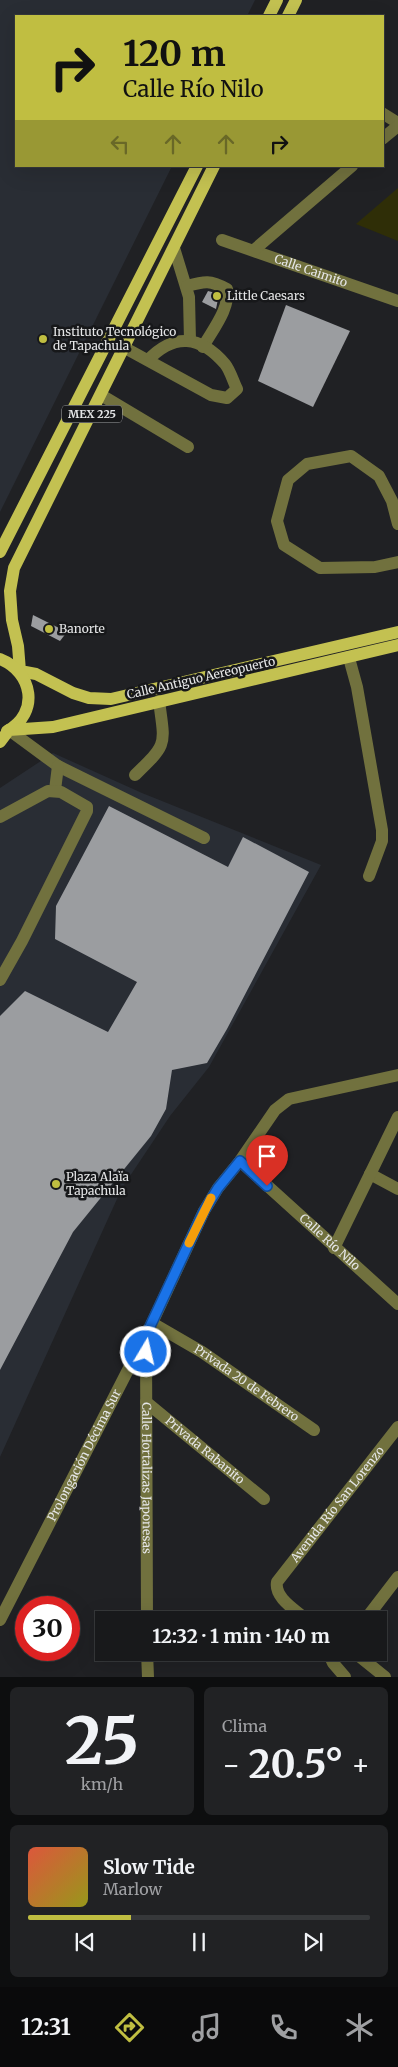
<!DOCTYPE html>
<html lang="es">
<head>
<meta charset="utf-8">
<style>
  :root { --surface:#18191b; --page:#212224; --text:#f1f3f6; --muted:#9fa0a3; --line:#36383a; --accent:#c0be41 }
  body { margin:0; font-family:Merriweather,serif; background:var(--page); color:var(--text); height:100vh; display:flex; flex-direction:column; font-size:19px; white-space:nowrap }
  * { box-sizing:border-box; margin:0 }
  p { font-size:16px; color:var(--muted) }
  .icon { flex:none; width:28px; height:28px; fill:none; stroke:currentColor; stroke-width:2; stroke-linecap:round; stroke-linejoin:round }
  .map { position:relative; height:1677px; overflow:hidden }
  .side { display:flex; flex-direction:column; gap:10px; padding:10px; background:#0d0e0f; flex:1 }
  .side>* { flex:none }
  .hud { position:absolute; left:15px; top:15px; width:369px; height:152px; border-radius:0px; box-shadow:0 5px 20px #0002,0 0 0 1px var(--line); background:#c0be41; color:#111; overflow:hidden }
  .speed { position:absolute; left:15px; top:1596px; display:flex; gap:10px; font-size:25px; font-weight:700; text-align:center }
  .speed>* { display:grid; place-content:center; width:65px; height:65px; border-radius:50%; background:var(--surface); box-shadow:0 5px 20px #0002,0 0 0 1px var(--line); line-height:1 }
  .speed .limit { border:8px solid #d22; background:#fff; color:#111 }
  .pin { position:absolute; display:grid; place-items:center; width:42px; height:42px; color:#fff; margin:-51px -21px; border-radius:50% 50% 50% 0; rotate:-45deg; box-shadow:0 0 5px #0007 }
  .pin .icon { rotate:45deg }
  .me { position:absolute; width:55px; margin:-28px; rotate:9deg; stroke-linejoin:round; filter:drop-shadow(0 0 4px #0008) }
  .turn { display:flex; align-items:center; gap:18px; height:105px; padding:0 25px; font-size:22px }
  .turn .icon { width:65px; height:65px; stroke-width:2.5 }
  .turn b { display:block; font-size:35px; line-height:42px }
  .lanes { display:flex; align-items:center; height:48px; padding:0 25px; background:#0003; justify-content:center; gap:25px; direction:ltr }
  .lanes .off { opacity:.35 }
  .big { font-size:38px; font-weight:700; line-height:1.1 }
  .side .tile { flex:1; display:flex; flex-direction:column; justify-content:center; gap:8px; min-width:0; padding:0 18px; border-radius:8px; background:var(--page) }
  .side .dial { align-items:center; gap:0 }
  .dial b { font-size:65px; line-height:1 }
  .song { display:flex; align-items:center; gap:15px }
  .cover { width:60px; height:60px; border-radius:8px; background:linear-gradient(135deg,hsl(10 70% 55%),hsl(60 70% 35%)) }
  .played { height:5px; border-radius:2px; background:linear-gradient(90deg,var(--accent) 30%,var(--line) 30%) }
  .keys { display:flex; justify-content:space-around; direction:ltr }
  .heat { display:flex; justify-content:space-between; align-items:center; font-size:28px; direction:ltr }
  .side .tiles { flex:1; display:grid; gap:10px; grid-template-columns:1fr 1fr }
  .tile:last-child { grid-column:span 2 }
  .trip { position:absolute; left:95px; top:1611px; width:292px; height:50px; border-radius:0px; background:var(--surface); box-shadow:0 5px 20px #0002,0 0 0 1px var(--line); font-weight:700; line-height:50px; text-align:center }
  .tab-bar { display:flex; height:80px; justify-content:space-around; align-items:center; background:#0a0a0b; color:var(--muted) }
  .tab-bar .icon { width:35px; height:35px }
  .tab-bar .current { color:var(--accent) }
  .tab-bar b { font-size:22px; color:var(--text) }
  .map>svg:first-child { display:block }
</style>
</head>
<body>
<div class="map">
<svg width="398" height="1677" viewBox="0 0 398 1677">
  <rect width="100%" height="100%" fill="#202124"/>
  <!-- built -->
  <g fill="#292d34">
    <path d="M0 0H255L247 16H16V166H172L0 512Z"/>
    <path d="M53 753 142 793 321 865 209 1067 170 1116 122 1188 0 1457V788Z"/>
  </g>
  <!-- green -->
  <path fill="#2f2e07" d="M398 188V241L356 224Z"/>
  <!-- building -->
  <g fill="#9b9da0">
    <path d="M208 291 219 294 216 309 202 302Z"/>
    <path d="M286 305 350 331 313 407 258 381Z"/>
    <path d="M33 615 67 632 60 641 31 626Z"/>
    <path d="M109 806 228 867 243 837 309 872 227 1029 207 1063 172 1070 166 1109 151 1136 73 1232 0 1370V1016L25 991 108 1032 137 982 55 939 56 906Z"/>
  </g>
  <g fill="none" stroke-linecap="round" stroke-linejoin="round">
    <!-- minor -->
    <g stroke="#71713e" stroke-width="12">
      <path d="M382 113 398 123"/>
      <path d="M382 139 398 126"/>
      <path id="s1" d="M222 240 398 301"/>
      <path d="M174 248 189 297 190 341"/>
      <path d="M254 250 352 166"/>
      <path d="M187 286C205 281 210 280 227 289 230 309 213 329 203 347"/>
      <path d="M125 348 211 395 227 398 237 389C233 381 230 370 225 364 200 335 174 333 148 360"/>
      <path d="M101 395 188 447"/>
      <path d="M398 524 392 501 379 476 351 456 307 464 288 480 277 521 284 545 320 568 375 567 398 562"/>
      <path d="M349 658 357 687 382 830V841L369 876"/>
      <path d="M9 730 58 766 204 838"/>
      <path d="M135 775C168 743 165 746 159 701"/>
      <path d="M55 790 58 766"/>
      <path d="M0 817 48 791 61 792 87 807V811L22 941 0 980"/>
      <path id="s2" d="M240 1161 398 1304"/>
      <path d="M370 1174 398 1189"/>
      <path d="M334 1248 398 1117"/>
      <path id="s3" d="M152 1323 202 1352 314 1430"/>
      <path id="s4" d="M146 1338 147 1620"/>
      <path id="s5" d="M146 1402 264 1499"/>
      <path id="s6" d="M0 1620 152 1323 204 1211 218 1188 240 1161 275 1110 289 1099 398 1075"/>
      <path id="s7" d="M307 1620C296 1610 274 1598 277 1582L398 1427"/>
      <path d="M365 1620 398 1577"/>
      <path d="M147 1652 148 1677"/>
      <path d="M328 1652 333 1663 345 1677"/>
      <path d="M354 1652 385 1677"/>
    </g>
    <!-- major -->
    <g stroke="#c3c151" stroke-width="12">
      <path d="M269 16 277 0"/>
      <path d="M288 16 296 0"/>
      <path d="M214 166 14 568 10 591 12 620 18 646 20 671 36 674 73 693 89 698 111 699 398 632"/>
      <path d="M0 552 197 166"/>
      <path d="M0 659C33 672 40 713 7 731"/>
      <path d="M0 742 9 730 53 727 398 645"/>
    </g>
  </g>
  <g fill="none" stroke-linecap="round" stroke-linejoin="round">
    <defs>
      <path id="route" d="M146 1352V1335L204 1211 218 1188 240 1161 267 1186"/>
    </defs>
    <!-- route casing -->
    <use href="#route" stroke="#114b97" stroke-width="12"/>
    <!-- route -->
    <use href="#route" stroke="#1a73e8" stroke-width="9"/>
    <!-- slow -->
    <path stroke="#f59e0b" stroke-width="9" d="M189 1243 211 1198"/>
  </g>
  <!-- markers -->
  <g fill="#c0be41" stroke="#17181a" stroke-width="2">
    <circle cx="217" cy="296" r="5"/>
    <circle cx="43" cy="339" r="5"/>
    <circle cx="49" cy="629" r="5"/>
    <circle cx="56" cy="1184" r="5"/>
  </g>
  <g text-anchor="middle" stroke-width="5" stroke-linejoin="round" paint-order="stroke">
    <!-- shield labels -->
    <rect fill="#17181a" stroke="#a7a8aa" stroke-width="1" x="62" y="405.5" width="60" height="17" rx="4"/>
    <g font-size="11" font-weight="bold" fill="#e5e6e7">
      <text x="92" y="418">MEX 225</text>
    </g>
    <!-- street labels -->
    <g font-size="12" fill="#e5e6e7" stroke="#17181a">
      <text dy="4" stroke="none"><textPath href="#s1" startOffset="94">Calle Caimito</textPath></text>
      <text transform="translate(201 678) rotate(-13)" y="4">Calle Antiguo Aereopuerto</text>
      <text dy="4" stroke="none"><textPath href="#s2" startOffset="121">Calle Río Nilo</textPath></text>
      <text dy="4" stroke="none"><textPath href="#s3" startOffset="112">Privada 20 de Febrero</textPath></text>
      <text dy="4" stroke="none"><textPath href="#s5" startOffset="76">Privada Rabanito</textPath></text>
      <text dy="4" stroke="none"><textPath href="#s6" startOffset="185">Prolongación Décima Sur</textPath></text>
      <text dy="4" stroke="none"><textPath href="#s4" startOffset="140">Calle Hortalizas Japonesas</textPath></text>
      <text dy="4" stroke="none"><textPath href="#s7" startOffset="149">Avenida Río San Lorenzo</textPath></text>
    </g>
    <!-- poi labels -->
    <g font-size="12" fill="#e5e6e7" stroke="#17181a" text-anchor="start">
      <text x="227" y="300">Little Caesars</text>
      <text x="53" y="336">Instituto Tecnológico<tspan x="53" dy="14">de Tapachula</tspan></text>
      <text x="59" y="633">Banorte</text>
      <text x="66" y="1181">Plaza Alaïa<tspan x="66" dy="14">Tapachula</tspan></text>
    </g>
  </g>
</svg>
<div class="speed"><div class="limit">30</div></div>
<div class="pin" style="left:267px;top:1186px;background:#d93025"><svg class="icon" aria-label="arrive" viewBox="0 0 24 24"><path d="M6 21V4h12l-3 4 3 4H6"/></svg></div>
<svg class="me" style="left:146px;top:1352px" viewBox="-20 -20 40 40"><circle r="17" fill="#1a73e8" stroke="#fff" stroke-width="3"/><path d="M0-11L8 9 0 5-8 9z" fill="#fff"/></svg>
<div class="trip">12:32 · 1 min · 140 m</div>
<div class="hud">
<div class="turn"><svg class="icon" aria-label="right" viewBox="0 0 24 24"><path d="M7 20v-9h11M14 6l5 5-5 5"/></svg><div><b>120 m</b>Calle Río Nilo</div></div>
<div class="lanes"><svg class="icon off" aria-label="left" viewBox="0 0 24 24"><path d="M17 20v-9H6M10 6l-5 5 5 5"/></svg><svg class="icon off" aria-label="ahead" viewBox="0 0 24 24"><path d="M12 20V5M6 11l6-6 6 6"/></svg><svg class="icon off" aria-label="ahead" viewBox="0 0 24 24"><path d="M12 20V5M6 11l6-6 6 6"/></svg><svg class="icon" aria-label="right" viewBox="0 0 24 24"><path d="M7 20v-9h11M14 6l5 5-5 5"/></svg></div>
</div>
</div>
<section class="side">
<div class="tiles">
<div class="tile dial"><b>25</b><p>km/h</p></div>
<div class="tile"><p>Clima</p>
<div class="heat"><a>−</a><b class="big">20.5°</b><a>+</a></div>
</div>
<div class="tile">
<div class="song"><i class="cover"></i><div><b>Slow Tide</b><p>Marlow</p></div></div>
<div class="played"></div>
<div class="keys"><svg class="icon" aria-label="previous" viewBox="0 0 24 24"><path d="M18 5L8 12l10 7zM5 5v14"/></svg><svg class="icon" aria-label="pause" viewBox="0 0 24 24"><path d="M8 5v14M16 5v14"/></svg><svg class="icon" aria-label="next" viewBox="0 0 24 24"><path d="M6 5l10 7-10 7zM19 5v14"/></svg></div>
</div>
</div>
</section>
<nav class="tab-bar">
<b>12:31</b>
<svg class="icon current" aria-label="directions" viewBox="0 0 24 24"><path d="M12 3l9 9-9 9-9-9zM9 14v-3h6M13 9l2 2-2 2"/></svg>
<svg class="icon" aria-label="music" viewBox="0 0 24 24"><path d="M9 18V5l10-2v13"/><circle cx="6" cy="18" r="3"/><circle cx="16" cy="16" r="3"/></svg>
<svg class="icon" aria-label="phone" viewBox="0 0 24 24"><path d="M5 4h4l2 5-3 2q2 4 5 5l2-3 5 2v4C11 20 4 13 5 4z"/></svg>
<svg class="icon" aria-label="climate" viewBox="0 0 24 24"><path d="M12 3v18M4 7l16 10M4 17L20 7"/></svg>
</nav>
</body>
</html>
